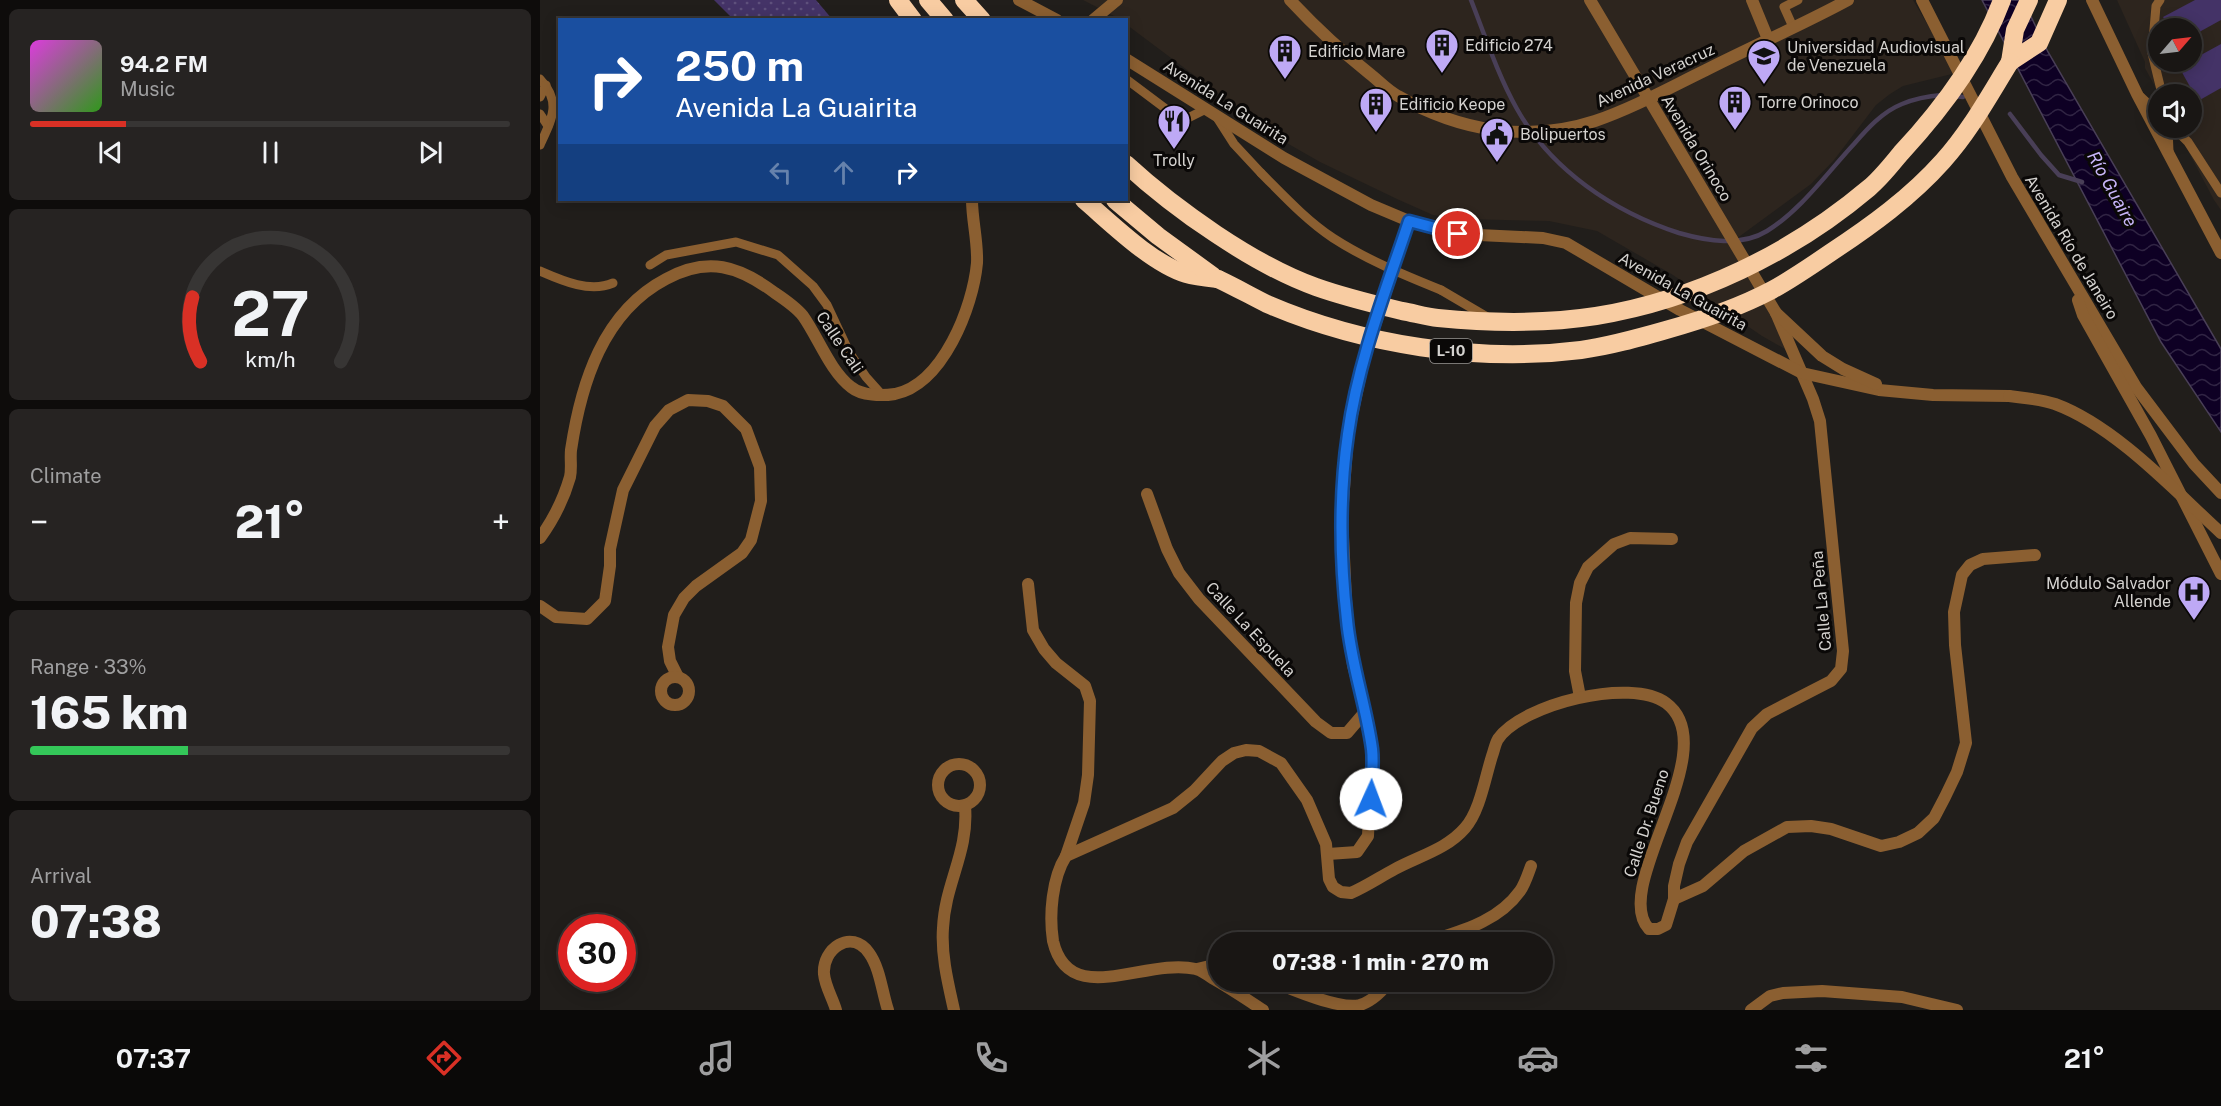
<!DOCTYPE html>
<html lang="en">
<head>
<meta charset="utf-8">
<style>
  :root { --surface:#191614; --page:#262322; --text:#f1f3f6; --muted:#9f9fa0; --line:#373534; --accent:#d93025 }
  body { margin:0; font-family:"Public Sans",sans-serif; background:var(--page); color:var(--text); height:100vh; display:flex; flex-direction:column; font-size:22px; white-space:nowrap }
  * { box-sizing:border-box; margin:0 }
  p { font-size:20px; color:var(--muted) }
  .icon { flex:none; width:33px; height:33px; fill:none; stroke:currentColor; stroke-width:2; stroke-linecap:round; stroke-linejoin:round }
  .map { position:relative; flex:1; overflow:hidden }
  .details { display:flex; flex-direction:column; gap:9px; padding:9px; background:#0e0c0b; width:540px }
  .details>* { flex:none }
  .guide { position:absolute; left:18px; top:18px; width:570px; height:183px; border-radius:0px; box-shadow:0 3px 15px #0003,0 0 0 2px var(--line); background:#1a4fa0; color:#fff; overflow:hidden }
  .needle { width:39px; rotate:62deg }
  .tools { position:absolute; left:1608px; top:18px; display:grid; gap:12px }
  .tools a { display:grid; place-items:center; width:54px; height:54px; border-radius:50%; background:var(--surface); box-shadow:0 3px 15px #0003,0 0 0 2px var(--line); font-size:30px }
  .speed { position:absolute; left:18px; top:914px; display:flex; gap:12px; font-size:30px; font-weight:700; text-align:center }
  .speed>* { display:grid; place-content:center; width:78px; height:78px; border-radius:50%; background:var(--surface); box-shadow:0 3px 15px #0003,0 0 0 2px var(--line); line-height:1 }
  .speed .limit { border:9px solid #d22; background:#fff; color:#111 }
  .pin { position:absolute; display:grid; place-items:center; width:51px; height:51px; color:#fff; margin:-26px; border:3px solid #fff; border-radius:50%; box-shadow:0 2px 6px #0007 }
  .me { position:absolute; width:66px; margin:-33px; rotate:2deg; stroke-linejoin:round; filter:drop-shadow(0 0 4px #0008) }
  .turn { display:flex; align-items:center; gap:21px; height:126px; padding:0 18px; font-size:27px }
  .turn .icon { width:78px; height:78px; stroke-width:2.5 }
  .turn b { display:block; font-size:42px; line-height:51px }
  .lanes { display:flex; align-items:center; height:57px; padding:0 18px; background:#0003; justify-content:center; gap:30px; direction:ltr }
  .lanes .off { opacity:.35 }
  .big { font-size:45px; font-weight:800; line-height:1.1 }
  .details .widget { flex:1; display:flex; flex-direction:column; justify-content:center; gap:9px; min-width:0; padding:0 21px; border-radius:9px; background:var(--page) }
  .details .dial { align-items:center; gap:0 }
  .dial svg { height:156px; overflow:visible; fill:none; stroke:var(--line); stroke-width:7; stroke-linecap:round; text-anchor:middle }
  .dial text { fill:var(--text); stroke:none }
  .song { display:flex; align-items:center; gap:18px }
  .cover { width:72px; height:72px; border-radius:9px; background:linear-gradient(135deg,hsl(300 70% 55%),hsl(110 70% 35%)) }
  .played { height:6px; border-radius:3px; background:linear-gradient(90deg,var(--accent) 20%,var(--line) 20%) }
  .keys { display:flex; justify-content:space-around; direction:ltr }
  .heat { display:flex; justify-content:space-between; align-items:center; font-size:33px; direction:ltr }
  .charge { height:9px; border-radius:4px; background:linear-gradient(90deg,#34c759 33%,var(--line) 0) }
  .trip { position:absolute; left:668px; top:932px; width:345px; height:60px; border-radius:30px; background:var(--surface); box-shadow:0 3px 15px #0003,0 0 0 2px var(--line); font-weight:800; line-height:60px; text-align:center }
  .tab-bar { display:flex; height:96px; justify-content:space-around; align-items:center; background:#0a0908; color:var(--muted) }
  .tab-bar .icon { width:42px; height:42px }
  .tab-bar .active { color:var(--accent) }
  .tab-bar b { font-size:27px; color:var(--text) }
  main { display:flex; flex:1; min-height:0 }
  .map>svg:first-child { display:block }
</style>
</head>
<body>
<main>
<section class="details">
<div class="widget">
<div class="song"><i class="cover"></i><div><b>94.2 FM</b><p>Music</p></div></div>
<div class="played"></div>
<div class="keys"><svg class="icon" aria-label="previous" viewBox="0 0 24 24"><path d="M18 5L8 12l10 7zM5 5v14"/></svg><svg class="icon" aria-label="pause" viewBox="0 0 24 24"><path d="M8 5v14M16 5v14"/></svg><svg class="icon" aria-label="next" viewBox="0 0 24 24"><path d="M6 5l10 7-10 7zM19 5v14"/></svg></div>
</div>
<div class="widget dial"><svg viewBox="0 0 100 80">
<path d="M14 69A42 42 0 1 1 86 69"/>
<path d="M14 69A42 42 0 0 1 10 36" stroke="#d93025"/>
<text x="50" y="56" font-size="32" font-weight="700">27</text>
<text x="50" y="72" font-size="11">km/h</text>
</svg></div>
<div class="widget"><p>Climate</p>
<div class="heat"><a>−</a><b class="big">21°</b><a>+</a></div>
</div>
<div class="widget"><p>Range · 33%</p><b class="big">165 km</b><div class="charge"></div></div>
<div class="widget"><p>Arrival</p><b class="big">07:38</b></div>
</section>
<div class="map">
<svg width="1681" height="1010" viewBox="0 0 1681 1010">
  <defs>
    <pattern id="grass-dots" width="8" height="8" patternUnits="userSpaceOnUse" patternTransform="scale(1.5)"><rect width="8" height="8" fill="#443367"/><path d="M2 2h.1M6 6h.1" fill="none" stroke="#5e507c" stroke-width="1.8" stroke-linecap="round"/></pattern>
    <pattern id="water-waves" width="16" height="10" patternUnits="userSpaceOnUse" patternTransform="scale(1.5)"><rect width="16" height="10" fill="#0e0024"/><path d="M0 5q4-4 8 0t8 0" fill="none" stroke="#302443"/></pattern>
  </defs>
  <rect width="100%" height="100%" fill="#211e1b"/>
  <!-- built -->
  <g fill="#2d251e" fill-rule="evenodd">
    <path d="M543 0H1373L1416 73 1363 86 1350 94 1336 105 1294 160 1271 184 1196 239 1255 352 1245 349 1222 336 1133 275 1057 231 1009 221 919 219 893 215 857 199 780 162 738 138 587 25 586 20 580 19Z"/>
    <path d="M1577 0H1681V210L1674 200 1636 128H1652V94H1619L1605 68V62ZM1618 28H1652V62H1618Z"/>
  </g>
  <!-- grass -->
  <path fill="url(#grass-dots)" d="M174 0H276L292 19H193Z"/>
  <!-- pitch -->
  <g fill="#443367">
    <path d="M1655 0H1681V20L1652 36V28H1630L1623 17Z"/>
    <path d="M1681 44V88L1658 101 1639 67Z"/>
  </g>
  <!-- water -->
  <path fill="url(#water-waves)" stroke="#493f57" stroke-width="1.5" d="M1442 0H1483L1508 52 1681 349V432L1621 342Z"/>
  <g fill="none" stroke-linecap="round" stroke-linejoin="round">
    <!-- stream -->
    <g stroke="#493f57" stroke-width="4.5">
      <path d="M931 0C945 36 958 75 977 109 1011 170 1074 212 1139 233 1167 241 1201 247 1227 231 1261 210 1287 173 1314 144 1327 129 1342 112 1362 104 1374 99 1389 96 1402 95"/>
      <path d="M1413 96 1423 97"/>
      <path d="M1470 114 1501 155 1519 175 1542 182"/>
    </g>
    <!-- service -->
    <g stroke="#8b5f31" stroke-width="9">
      <path d="M1620 0 1616 6 1612 53 1622 94"/>
      <path d="M1253 27 1244 7 1258 0"/>
      <path d="M0 79C22 102 12 119 0 145"/>
      <path d="M586 79 642 121 666 109"/>
      <path d="M0 97 6 85"/>
      <path d="M1601 97 1618 113"/>
      <path d="M0 114 8 126"/>
      <path d="M678 119 694 144 721 173"/>
      <path d="M1628 128 1629 152"/>
      <path d="M1634 128 1648 142 1681 193"/>
      <path d="M110 265 126 255 196 242 238 255 273 286 287 305 309 352 326 377 343 396"/>
      <path d="M0 271C23 281 50 293 73 283"/>
      <path d="M901 290 947 317"/>
    </g>
    <!-- minor -->
    <g stroke="#8b5f31" stroke-width="12">
      <path d="M1212 0 1228 39"/>
      <path d="M553 20 577 0"/>
      <path d="M607 494 627 549 639 573 659 599 776 722 791 733H807L825 712"/>
      <path d="M0 538C13 520 24 498 30 477 32 468 30 459 31 450 41 383 63 312 126 279 168 256 199 266 235 293 244 299 256 307 263 316 278 337 290 371 311 387 322 396 342 396 355 394 403 384 433 307 437 263 438 242 432 220 432 200"/>
      <path d="M488 584 493 630 504 649 516 663 545 686 550 701 548 775 544 803 526 856"/>
      <path d="M0 606 16 617 47 619 65 601 70 566V549L83 490 115 426 129 410 148 400 168 401 183 406 206 429 220 467 221 501 211 540 202 553 156 586 144 598 134 615 128 647 130 661 138 677"/>
      <circle cx="135" cy="691" r="14"/>
      <path d="M1040 697 1035 671 1036 603 1040 583 1048 567 1074 544 1090 538 1132 539"/>
      <circle cx="419" cy="785" r="21"/>
      <path d="M788 854 817 852 828 836 832 752 825 712 813 665 807 620 802 516 808 434 824 359 869 221"/>
      <path d="M1134 899 1163 886 1204 851 1247 827 1271 826 1291 829 1341 846 1359 842 1378 833 1394 818 1405 797 1417 772 1426 743 1415 645 1414 612 1422 575 1430 565 1443 559 1495 555"/>
      <path d="M887 942C921 931 958 922 980 891 985 884 988 874 991 866"/>
      <path d="M657 969 678 964"/>
      <path d="M733 981C751 990 802 1010 820 1005 832 1001 843 991 849 981"/>
      <path d="M296 1010C293 999 285 986 284 974 282 949 311 928 329 953 340 968 342 992 348 1010"/>
      <path d="M414 1010C408 983 401 955 403 928 405 883 429 852 425 806"/>
      <path d="M723 1010C706 999 690 988 672 978 668 975 661 970 656 969 605 957 529 1010 513 941 509 915 512 878 526 856L633 808 654 791 682 761 694 753 706 750 719 751 741 763 767 800 786 844 789 879 793 887 801 892 811 893C827 886 840 877 855 869 879 856 907 849 925 828 940 811 945 778 952 756 954 751 955 744 958 739 982 704 1091 677 1126 703 1187 748 1069 887 1109 929H1118L1126 925 1134 899V886L1139 864 1147 842 1212 728 1227 714 1291 681 1301 669 1303 651 1280 421 1273 399 1236 313 1050 0"/>
      <path d="M1211 1010 1230 996 1243 993 1282 991 1362 997 1417 1010"/>
    </g>
    <!-- tertiary -->
    <g stroke="#8b5f31" stroke-width="12">
      <path d="M479 0 517 20"/>
      <path d="M750 0C775 27 801 51 830 74 839 81 848 91 858 96 919 131 988 143 1055 121 1093 108 1129 88 1166 70 1213 46 1262 25 1308 0"/>
      <path d="M1382 0 1472 177 1596 387 1654 464 1681 493"/>
      <path d="M1552 0 1597 94 1681 253"/>
      <path d="M586 59 744 158 831 205 869 221 918 234 1003 238 1026 243 1140 310 1262 373 1339 390 1393 395 1469 396"/>
      <path d="M1538 300 1543 315 1611 436 1681 574"/>
      <path d="M1236 313 1282 356 1303 369 1336 384"/>
    </g>
    <!-- motorway -->
    <g stroke="#f8cca2" stroke-width="18">
      <path d="M358 0 373 20"/>
      <path d="M388 0 405 20"/>
      <path d="M424 0 442 20"/>
      <path d="M1470 62 1499 43 1518 0"/>
      <path d="M1470 62 1475 30 1489 0"/>
      <path d="M544 200C571 223 611 263 646 274 656 277 668 278 678 279"/>
      <path d="M575 200 618 236 673 276"/>
    </g>
    <!-- service-bridge -->
    <path stroke="#8b5f31" stroke-width="9" d="M721 173C744 196 766 220 793 238 827 260 864 275 901 290"/>
    <!-- tertiary-bridge -->
    <path stroke="#8b5f31" stroke-width="12" d="M1469 396C1484 398 1500 399 1515 404 1575 426 1634 490 1681 533"/>
    <!-- motorway-bridge -->
    <g stroke="#f8cca2" stroke-width="18">
      <path d="M586 164C635 209 714 265 776 287 804 297 833 304 862 311 874 313 886 317 898 318 949 323 1004 324 1056 316 1155 300 1252 253 1329 188 1341 178 1351 165 1361 153 1402 109 1441 57 1462 0"/>
      <path d="M678 279C695 287 711 296 727 304 822 345 938 363 1041 350 1070 346 1098 338 1126 330 1162 320 1198 308 1232 290 1252 279 1271 266 1290 253 1331 226 1371 197 1403 161 1430 131 1449 96 1470 62"/>
    </g>
  </g>
  <g fill="none" stroke-linecap="round" stroke-linejoin="round">
    <defs>
      <path id="route" d="M831 799C831 783 834 765 832 749 826 705 811 664 807 620 800 559 799 495 808 434 818 361 846 290 869 221L918 234"/>
    </defs>
    <!-- route casing -->
    <use href="#route" stroke="#114b97" stroke-width="15"/>
    <!-- route -->
    <use href="#route" stroke="#1a73e8" stroke-width="10"/>
  </g>
  <!-- icons -->
  <defs>
    <symbol id="building-pin" viewBox="-11 -11 22 30"><path d="M0 17L-7.5 6A9.5 9.5 0 1 1 7.5 6Z" fill="#bea9f5" stroke="#0a0807"/><path d="M-4-6H4V6H1V3H-1V6H-4ZM-2.5-4.3h1.7v1.8h-1.7ZM.8-4.3h1.7v1.8H.8ZM-2.5-1h1.7V.8h-1.7ZM.8-1h1.7V.8H.8Z" fill="#111"/></symbol>
    <symbol id="university-pin" viewBox="-11 -11 22 30"><path d="M0 17L-7.5 6A9.5 9.5 0 1 1 7.5 6Z" fill="#bea9f5" stroke="#0a0807"/><path d="M0-5L7-2L0 1L-7-2ZM-4 1L0 2.5L4 1V4Q0 6-4 4Z" fill="#111"/></symbol>
    <symbol id="restaurant-pin" viewBox="-11 -11 22 30"><path d="M0 17L-7.5 6A9.5 9.5 0 1 1 7.5 6Z" fill="#bea9f5" stroke="#0a0807"/><path d="M-5-6h1v4h1v-4h1v4h1v-4h1v5L-1.5 .5V6h-2V.5L-5-1ZM5-6V6H3V1.5H1.5Q1.5-4 5-6Z" fill="#111"/></symbol>
    <symbol id="civic-pin" viewBox="-11 -11 22 30"><path d="M0 17L-7.5 6A9.5 9.5 0 1 1 7.5 6Z" fill="#bea9f5" stroke="#0a0807"/><path d="M-.6-6.5H3V-4.5H.6V-3L4-1V1h2V6H-6V1h2V-1L-.6-3ZM-1.2 2.5V6h2.4V2.5Z" fill="#111"/></symbol>
    <symbol id="hospital-pin" viewBox="-11 -11 22 30"><path d="M0 17L-7.5 6A9.5 9.5 0 1 1 7.5 6Z" fill="#bea9f5" stroke="#0a0807"/><path d="M-5-5h3v3.5h4V-5h3V5h-3V1.5h-4V5h-3Z" fill="#111"/></symbol>
  </defs>
  <g fill-rule="evenodd">
    <use href="#building-pin" x="883" y="26" width="38" height="52"/>
    <use href="#building-pin" x="726" y="32" width="38" height="52"/>
    <use href="#university-pin" x="1205" y="37" width="38" height="52"/>
    <use href="#building-pin" x="1176" y="83" width="38" height="52"/>
    <use href="#building-pin" x="817" y="85" width="38" height="52"/>
    <use href="#restaurant-pin" x="615" y="102" width="38" height="52"/>
    <use href="#civic-pin" x="938" y="115" width="38" height="52"/>
    <use href="#hospital-pin" x="1635" y="573" width="38" height="52"/>
  </g>
  <g text-anchor="middle" stroke-width="6" stroke-linejoin="round" paint-order="stroke">
    <!-- shield labels -->
    <rect fill="#0a0807" stroke="#979593" stroke-width="1.5" x="890" y="339" width="42" height="24" rx="4.5"/>
    <g font-size="15" font-weight="bold" fill="#d4d2cf">
      <text x="911" y="356">L-10</text>
    </g>
    <!-- poi labels -->
    <g font-size="16" fill="#d4d2cf" stroke="#0a0807" text-anchor="start">
      <text x="925" y="51">Edificio 274</text>
      <text x="1247" y="53">Universidad Audiovisual<tspan x="1247" dy="18">de Venezuela</tspan></text>
      <text x="768" y="57">Edificio Mare</text>
      <text x="1218" y="108">Torre Orinoco</text>
      <text x="859" y="110">Edificio Keope</text>
      <text x="980" y="140">Bolipuertos</text>
      <text x="634" y="166" text-anchor="middle">Trolly</text>
      <text x="1631" y="589" text-anchor="end">Módulo Salvador<tspan x="1631" dy="18">Allende</tspan></text>
    </g>
    <!-- street labels -->
    <g font-size="16" fill="#d4d2cf" stroke="#0a0807">
      <text transform="translate(1115 75) rotate(-25)" y="6">Avenida Veracruz</text>
      <text transform="translate(686 102) rotate(32)" y="6">Avenida La Guairita</text>
      <text transform="translate(1157 148) rotate(59)" y="6">Avenida Orinoco</text>
      <text transform="translate(1532 247) rotate(59)" y="6">Avenida Río de Janeiro</text>
      <text transform="translate(1143 291) rotate(29)" y="6">Avenida La Guairita</text>
      <text transform="translate(300 342) rotate(56)" y="6">Calle Cali</text>
      <text transform="translate(1281 601) rotate(-95)" y="6">Calle La Peña</text>
      <text transform="translate(711 629) rotate(47)" y="6">Calle La Espuela</text>
      <text transform="translate(1106 823) rotate(-72)" y="6">Calle Dr. Bueno</text>
    </g>
    <!-- water labels -->
    <g font-size="18" font-style="italic" fill="#c7b5f8" stroke="#0a0807">
      <text transform="translate(1572 189) rotate(61)" y="6">Río Guaire</text>
    </g>
  </g>
</svg>
<div class="tools">
<a><svg class="needle" viewBox="-14 -14 28 28"><path d="M0-13l5 13h-10z" fill="#e53935"/><path d="M0 13l5-13h-10z" fill="#9f9fa0"/></svg></a>
<a><svg class="icon" aria-label="sound" viewBox="0 0 24 24"><path d="M4 9h4l5-4v14l-5-4H4zM17 9q2 3 0 6"/></svg></a>
</div>
<div class="speed"><div class="limit">30</div></div>
<div class="pin" style="left:918px;top:234px;background:#d93025"><svg class="icon" aria-label="arrive" viewBox="0 0 24 24"><path d="M6 21V4h12l-3 4 3 4H6"/></svg></div>
<svg class="me" style="left:831px;top:799px" viewBox="-20 -20 40 40"><circle r="19" fill="#fff"/><path d="M0-13L10 11 0 6-10 11z" fill="#1a73e8"/></svg>
<div class="trip">07:38 · 1 min · 270 m</div>
<div class="guide">
<div class="turn"><svg class="icon" aria-label="right" viewBox="0 0 24 24"><path d="M7 20v-9h11M14 6l5 5-5 5"/></svg><div><b>250 m</b>Avenida La Guairita</div></div>
<div class="lanes"><svg class="icon off" aria-label="left" viewBox="0 0 24 24"><path d="M17 20v-9H6M10 6l-5 5 5 5"/></svg><svg class="icon off" aria-label="ahead" viewBox="0 0 24 24"><path d="M12 20V5M6 11l6-6 6 6"/></svg><svg class="icon" aria-label="right" viewBox="0 0 24 24"><path d="M7 20v-9h11M14 6l5 5-5 5"/></svg></div>
</div>
</div>
</main>
<nav class="tab-bar">
<b>07:37</b>
<svg class="icon active" aria-label="directions" viewBox="0 0 24 24"><path d="M12 3l9 9-9 9-9-9zM9 14v-3h6M13 9l2 2-2 2"/></svg>
<svg class="icon" aria-label="music" viewBox="0 0 24 24"><path d="M9 18V5l10-2v13"/><circle cx="6" cy="18" r="3"/><circle cx="16" cy="16" r="3"/></svg>
<svg class="icon" aria-label="phone" viewBox="0 0 24 24"><path d="M5 4h4l2 5-3 2q2 4 5 5l2-3 5 2v4C11 20 4 13 5 4z"/></svg>
<svg class="icon" aria-label="climate" viewBox="0 0 24 24"><path d="M12 3v18M4 7l16 10M4 17L20 7"/></svg>
<svg class="icon" aria-label="car" viewBox="0 0 24 24"><path d="M5 17H2v-5l4-1 3-4h7l3 4 3 1v5h-3M9 17h6M6 11h13"/><circle cx="7" cy="17" r="2"/><circle cx="17" cy="17" r="2"/></svg>
<svg class="icon" aria-label="filters" viewBox="0 0 24 24"><path d="M4 7h16M4 17h16"/><circle cx="9" cy="7" r="2"/><circle cx="15" cy="17" r="2"/></svg>
<b>21°</b>
</nav>
</body>
</html>
